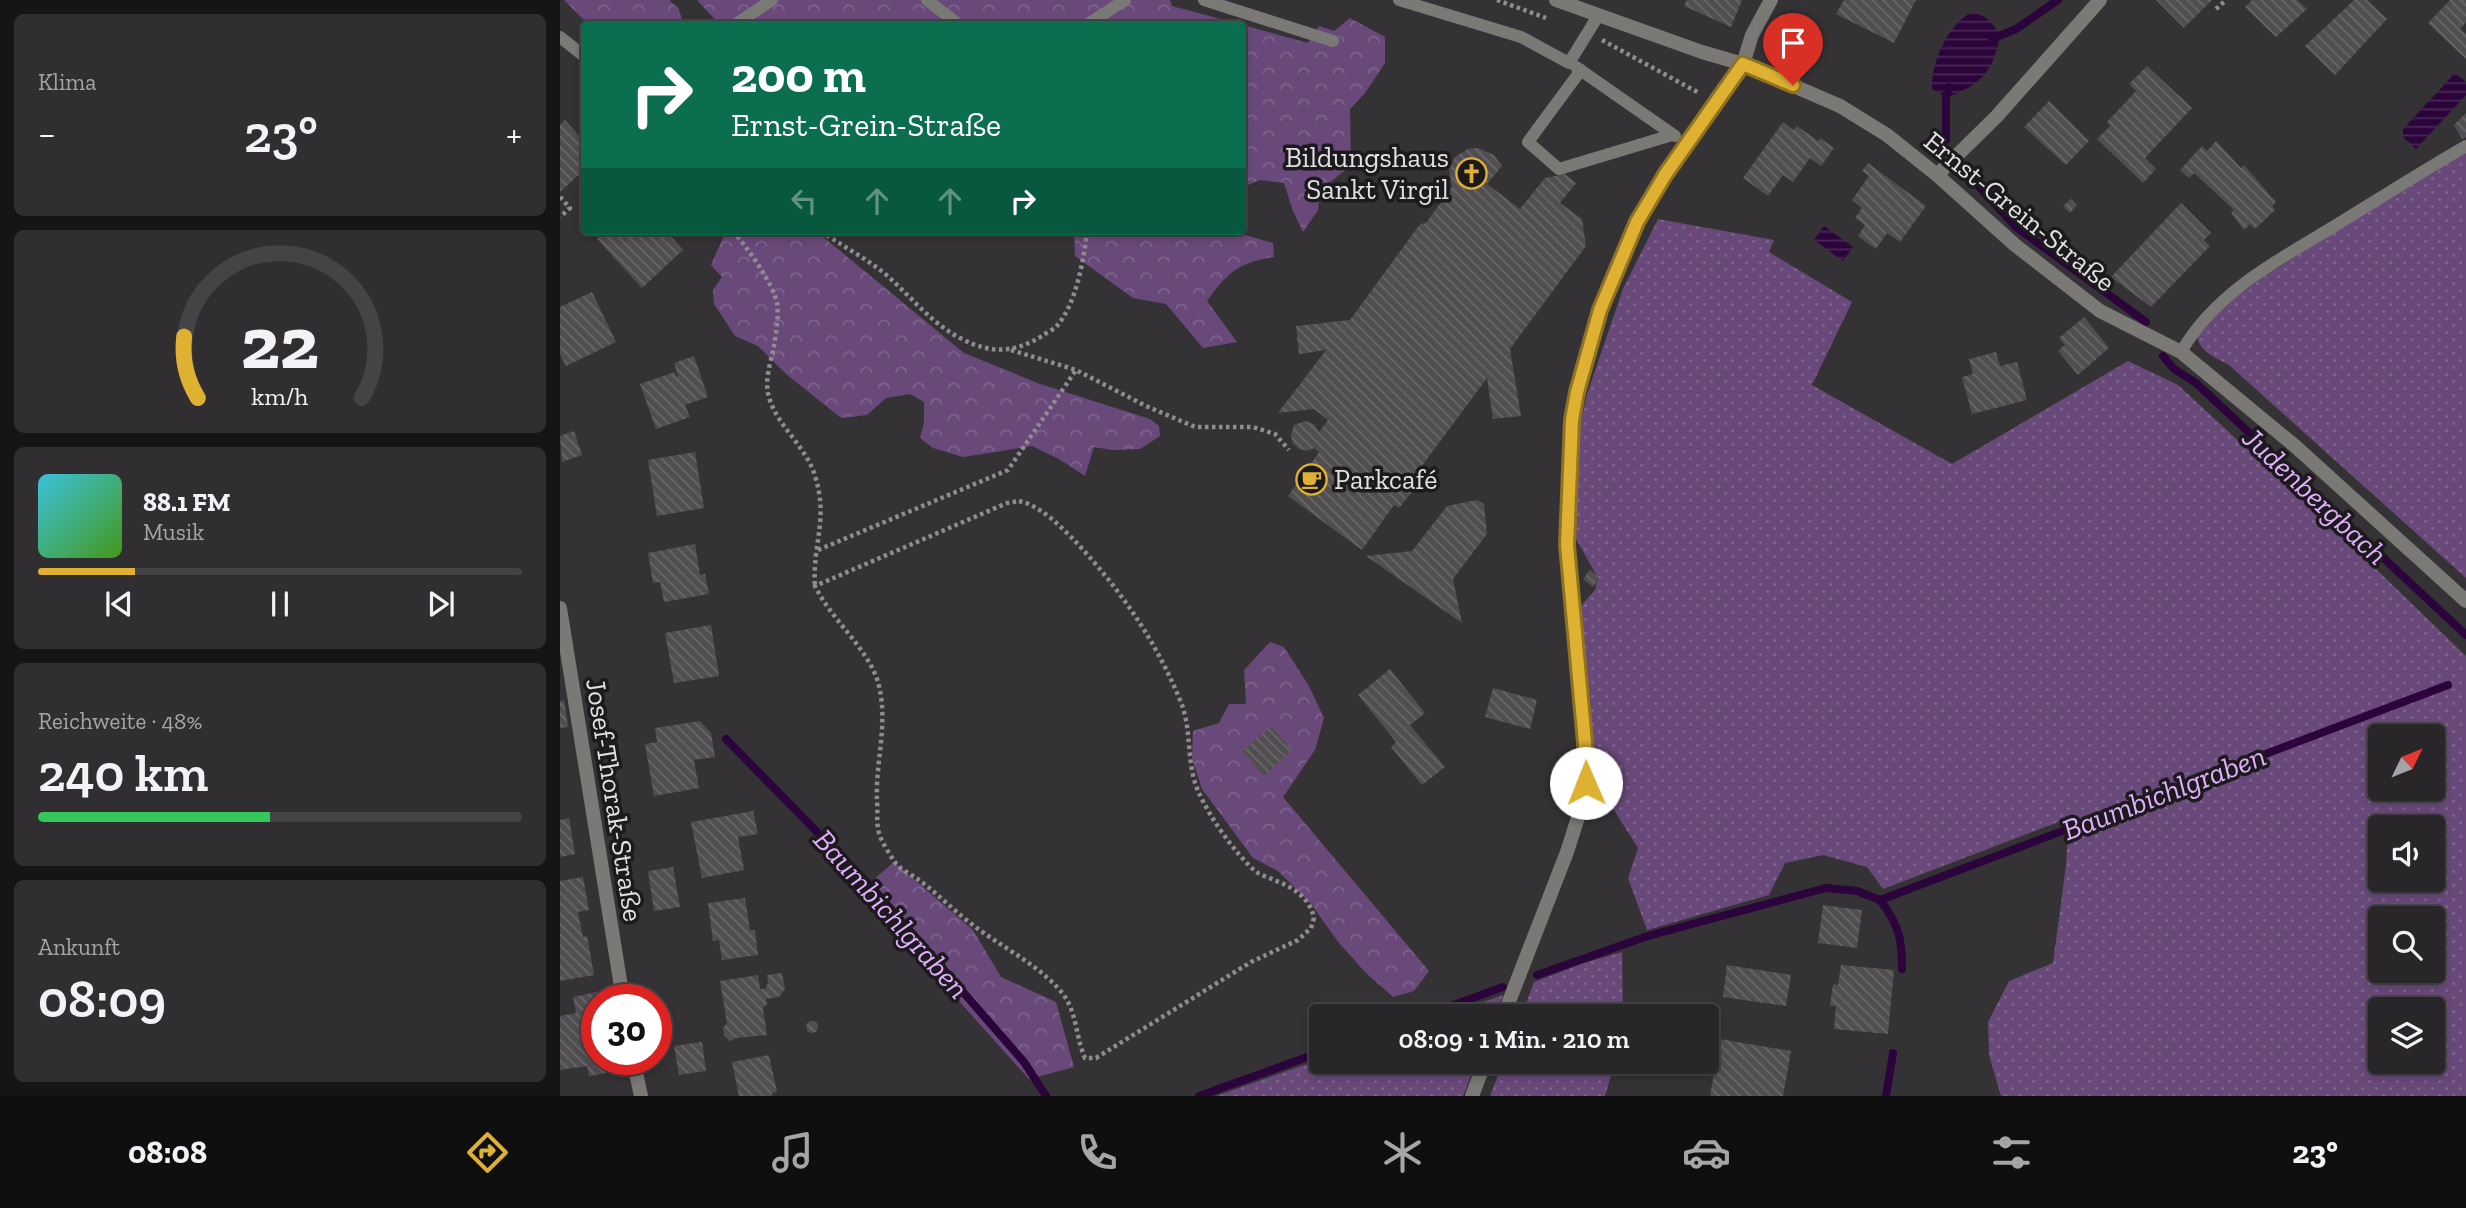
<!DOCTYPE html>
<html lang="de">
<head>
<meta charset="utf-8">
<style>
  :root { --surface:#282628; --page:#302e30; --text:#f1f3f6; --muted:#a5a5a8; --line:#444345; --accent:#deb133 }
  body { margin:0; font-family:"Zilla Slab",serif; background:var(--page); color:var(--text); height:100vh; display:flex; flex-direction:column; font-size:26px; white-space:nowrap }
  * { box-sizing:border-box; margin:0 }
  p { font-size:23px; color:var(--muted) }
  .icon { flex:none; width:38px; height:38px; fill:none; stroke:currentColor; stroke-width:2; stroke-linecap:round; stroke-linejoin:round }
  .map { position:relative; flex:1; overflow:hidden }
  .sheet { display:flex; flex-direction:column; gap:14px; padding:14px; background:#161516; width:560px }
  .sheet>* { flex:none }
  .hud { position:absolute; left:21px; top:21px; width:665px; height:214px; border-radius:7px; box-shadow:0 4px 10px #0003,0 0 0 2px var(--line); background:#0b6e4f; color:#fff; overflow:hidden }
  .needle { width:46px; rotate:47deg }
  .controls { position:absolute; left:1808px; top:724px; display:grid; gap:14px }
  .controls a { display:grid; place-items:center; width:77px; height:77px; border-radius:7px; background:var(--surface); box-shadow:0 4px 10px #0003,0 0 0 2px var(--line); font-size:35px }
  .speed { position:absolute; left:21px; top:984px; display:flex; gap:14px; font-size:35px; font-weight:700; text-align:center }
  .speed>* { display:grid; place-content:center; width:91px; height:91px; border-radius:50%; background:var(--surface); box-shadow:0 4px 10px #0003,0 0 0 2px var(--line); line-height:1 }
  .speed .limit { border:10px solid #d22; background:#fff; color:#111 }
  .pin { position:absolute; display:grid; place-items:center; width:60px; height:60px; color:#fff; margin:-72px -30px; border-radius:50% 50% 50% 0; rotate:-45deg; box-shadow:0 0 7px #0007 }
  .pin .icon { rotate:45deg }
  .me { position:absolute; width:77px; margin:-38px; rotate:359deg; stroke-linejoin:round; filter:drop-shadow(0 0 5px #0008) }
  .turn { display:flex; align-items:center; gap:24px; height:147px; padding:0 35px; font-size:32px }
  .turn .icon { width:91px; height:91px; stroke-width:2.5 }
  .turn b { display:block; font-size:49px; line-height:60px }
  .lanes { display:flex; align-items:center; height:66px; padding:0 35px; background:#0003; justify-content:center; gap:35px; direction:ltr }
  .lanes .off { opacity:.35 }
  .big { font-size:52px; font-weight:600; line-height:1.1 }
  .sheet .widget { flex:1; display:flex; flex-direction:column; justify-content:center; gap:10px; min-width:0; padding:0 24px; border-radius:10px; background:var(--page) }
  .sheet .dial { align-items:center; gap:0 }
  .dial svg { height:182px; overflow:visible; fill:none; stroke:var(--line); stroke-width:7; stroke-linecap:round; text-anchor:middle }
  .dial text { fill:var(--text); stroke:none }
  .song { display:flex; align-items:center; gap:21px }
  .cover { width:84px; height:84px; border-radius:10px; background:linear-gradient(135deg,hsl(190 70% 55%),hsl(100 70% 35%)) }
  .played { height:7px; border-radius:4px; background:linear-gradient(90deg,var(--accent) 20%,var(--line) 20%) }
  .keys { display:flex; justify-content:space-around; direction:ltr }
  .heat { display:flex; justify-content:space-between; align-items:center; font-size:38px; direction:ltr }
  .charge { height:10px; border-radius:5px; background:linear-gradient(90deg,#34c759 48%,var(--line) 0) }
  .trip { position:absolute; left:749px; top:1004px; width:410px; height:70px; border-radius:7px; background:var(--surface); box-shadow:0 4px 10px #0003,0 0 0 2px var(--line); font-weight:600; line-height:70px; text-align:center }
  .dock { display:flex; height:112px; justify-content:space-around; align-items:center; background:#100f10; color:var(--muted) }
  .dock .icon { width:49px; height:49px }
  .dock .active { color:var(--accent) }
  .dock b { font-size:32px; color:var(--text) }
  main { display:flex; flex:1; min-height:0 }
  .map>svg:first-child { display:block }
</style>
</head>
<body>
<main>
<section class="sheet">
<div class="widget"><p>Klima</p>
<div class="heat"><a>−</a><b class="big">23°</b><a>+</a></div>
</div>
<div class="widget dial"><svg viewBox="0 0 100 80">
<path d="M14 69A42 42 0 1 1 86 69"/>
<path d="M14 69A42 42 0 0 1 8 42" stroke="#deb133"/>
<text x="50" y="56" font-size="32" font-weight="700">22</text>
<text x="50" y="72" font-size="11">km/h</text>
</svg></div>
<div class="widget">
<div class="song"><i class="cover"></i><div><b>88.1 FM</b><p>Musik</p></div></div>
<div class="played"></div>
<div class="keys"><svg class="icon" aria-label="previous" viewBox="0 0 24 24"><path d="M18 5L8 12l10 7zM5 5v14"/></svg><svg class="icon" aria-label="pause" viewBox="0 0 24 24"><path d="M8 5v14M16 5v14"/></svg><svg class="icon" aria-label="next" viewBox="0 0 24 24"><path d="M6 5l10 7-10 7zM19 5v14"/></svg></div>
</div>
<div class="widget"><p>Reichweite · 48%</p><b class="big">240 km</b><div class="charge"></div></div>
<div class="widget"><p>Ankunft</p><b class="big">08:09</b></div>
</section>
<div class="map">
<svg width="1906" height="1096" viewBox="0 0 1906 1096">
  <defs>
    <pattern id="green-dots" width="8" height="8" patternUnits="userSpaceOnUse" patternTransform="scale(1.75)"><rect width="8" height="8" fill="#69497a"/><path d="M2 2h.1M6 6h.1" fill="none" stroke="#7e638d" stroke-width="1.8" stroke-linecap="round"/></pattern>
    <pattern id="forest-crowns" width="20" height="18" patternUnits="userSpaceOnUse" patternTransform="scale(1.75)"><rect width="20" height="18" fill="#69497a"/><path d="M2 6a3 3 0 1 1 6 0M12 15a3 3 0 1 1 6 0" fill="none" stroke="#7e638d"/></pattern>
    <pattern id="water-rules" width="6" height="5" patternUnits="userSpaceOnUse" patternTransform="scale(1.75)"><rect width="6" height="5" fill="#2a043a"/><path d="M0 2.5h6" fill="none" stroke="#492856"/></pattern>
    <pattern id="building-back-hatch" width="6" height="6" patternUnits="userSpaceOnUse" patternTransform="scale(1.75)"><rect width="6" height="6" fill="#514e52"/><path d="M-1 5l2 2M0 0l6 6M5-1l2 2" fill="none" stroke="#6a676b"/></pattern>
  </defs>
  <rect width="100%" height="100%" fill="#353236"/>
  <!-- green -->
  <g fill="url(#green-dots)" fill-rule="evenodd">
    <path d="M1906 152V578L1669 365C1655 357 1637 351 1637 333L1666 304 1702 278 1787 223Z"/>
    <path d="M1098 219 1214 240 1209 252 1292 302 1252 385 1392 464 1568 361 1618 385 1789 543 1906 656V1096H1441L1429 1055 1428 1022 1449 981 1493 963 1506 865 1509 818 1323 889 1307 867 1263 855 1225 863 1209 895 1087 930 1068 878 1078 848 1035 780 1030 699 1019 608 1035 590 1038 578 1015 537 1012 458 1027 394 1063 289ZM1820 737H1872V789H1820ZM1820 828H1872V880H1820ZM1820 919H1872V971H1820ZM1820 1010H1872V1062H1820Z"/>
    <path d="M1062 952 1063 1017H961L974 982 1024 963Z"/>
    <path d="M943 995 934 1017H880Z"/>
    <path d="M761 1059V1062H916L903 1096H656Z"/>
    <path d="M943 1062H1055L1045 1096H930Z"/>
  </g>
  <!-- forest -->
  <g fill="url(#forest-crowns)">
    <path d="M4 0H109L118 8 124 24H28Z"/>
    <path d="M137 0H610L612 6 679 24H159Z"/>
    <path d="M790 18 825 37V63L805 93 790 109 791 167 780 174 760 191 758 210 743 232 733 211 724 183 700 180 683 187V25L748 43 759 26 774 31Z"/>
    <path d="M166 231H256L404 353 480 384 590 419 599 426 600 436 580 449 552 450 534 447 525 476 499 459 472 446 403 457 373 448 360 438 364 422V402L350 394 326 398 307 415 281 418 226 374 198 346 175 336 154 304 153 290 162 277 151 265Z"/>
    <path d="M514 231H671L713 243 714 257C679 262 667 273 647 301L677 342 643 348 606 304 573 298 515 256Z"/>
    <path d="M710 642 724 647 749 686 764 718 755 750 723 797 869 971 854 991 833 997 806 973 779 943 751 904 718 871 693 858 642 789 632 758 633 731 659 723 669 704H686L684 670Z"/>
    <path d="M334 862 413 930 441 977 496 1002 514 1067 469 1079 300 891Z"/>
  </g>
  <!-- water -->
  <g fill="url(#water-rules)">
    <path d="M1413 12C1426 16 1433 23 1440 35 1434 70 1420 87 1386 97L1372 89C1370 65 1389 21 1413 12Z"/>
    <path d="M1895 73 1906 82V95L1856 149 1843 137V129Z"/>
    <path d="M1264 226 1293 247 1283 261 1254 240Z"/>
  </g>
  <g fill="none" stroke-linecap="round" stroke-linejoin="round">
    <!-- stream -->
    <g stroke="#2a043a" stroke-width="8">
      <path d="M1432 39 1456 29 1498 0"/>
      <path d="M1386 140V97L1389 87"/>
      <path d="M1402 168 1456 227 1586 322"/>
      <path d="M1603 356 1614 369 1636 383 1906 635"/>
      <path d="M166 739 315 891 464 1062 486 1096"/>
      <path d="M1320 900C1339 925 1342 938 1342 969"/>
      <path d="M977 975 1088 936 1266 888 1297 891 1320 900 1888 685"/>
      <path d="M861 1017 943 987"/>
      <path d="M639 1096 761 1052"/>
      <path d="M1326 1096 1333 1053"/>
    </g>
  </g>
  <!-- building -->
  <g fill="url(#building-back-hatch)">
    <path d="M1127 0H1182L1171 27 1124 6Z"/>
    <path d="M1284 0H1356L1334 43 1276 14Z"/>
    <path d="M1596 0H1652L1624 28Z"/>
    <path d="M1692 0H1737L1747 9 1716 37 1685 7Z"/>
    <path d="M1794 0H1807L1827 19 1775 75 1745 46Z"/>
    <path d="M1890 0H1906V22L1900 29 1906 34V59L1868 23Z"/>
    <path d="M1587 66 1632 108 1585 158 1596 169 1583 183 1537 139 1550 126 1547 122 1576 91 1569 84Z"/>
    <path d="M1489 101 1529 141 1506 165 1464 127Z"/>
    <path d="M1906 113V137L1902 139 1894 125Z"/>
    <path d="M5 120 24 142V170L0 192V125Z"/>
    <path d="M1223 122 1233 130 1237 126 1258 141 1260 138 1274 148 1261 166 1250 158 1233 182 1223 175 1208 196 1183 178Z"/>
    <path d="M1656 141 1681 168 1684 165 1716 202 1712 206 1715 210 1695 229 1690 224 1684 230 1671 213 1674 210 1634 173 1629 178 1620 170 1642 146 1647 151Z"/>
    <path d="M918 148 934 155 942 166 927 184 960 209 985 178 1005 174 1016 183 1000 203 1022 219 1026 246 950 349 961 416 933 419 927 378 853 478 859 483 839 508 834 505 802 550 728 496 759 452 754 448 748 451 740 449 733 444 731 435 734 425 745 421 754 424 759 432 768 420 754 409 718 413 766 350 739 354 736 326 790 320 860 224 866 223 892 187 889 169 895 157 908 149Z"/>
    <path d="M1308 163 1366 206 1340 242 1327 233 1316 249 1298 236 1305 225 1295 218 1302 208 1292 200 1309 176 1302 171Z"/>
    <path d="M1511 199 1517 205 1510 213 1503 206Z"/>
    <path d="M1621 203 1651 233 1644 240 1650 246 1591 307 1551 277Z"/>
    <path d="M46 231H106L123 250 82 288 37 239Z"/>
    <path d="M32 292 56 342 6 366 0 354V307Z"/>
    <path d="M1524 317 1549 348 1518 375 1498 351 1505 345 1499 338Z"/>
    <path d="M1436 352 1440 366 1457 362 1467 400 1412 414 1402 377 1413 374 1409 359Z"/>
    <path d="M134 356 148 397 125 405 130 417 96 429 80 384 115 372 116 377 118 376 114 363Z"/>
    <path d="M14 431 22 455 2 462 0 436Z"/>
    <path d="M135 452 144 508 97 516 88 460Z"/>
    <path d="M917 500 924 504 927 534 893 579 902 623 806 556 852 551 887 506Z"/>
    <path d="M135 544 140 575 145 574 149 594 104 602 100 582 93 583 88 553Z"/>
    <path d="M1030 570 1040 578 1033 587 1023 579Z"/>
    <path d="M151 625 159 676 114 683 105 633Z"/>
    <path d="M830 669 865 713 850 725 885 767 862 785 831 747 836 742 798 695Z"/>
    <path d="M933 688 977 700 970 729 925 717Z"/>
    <path d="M4 700 8 727 0 728V701Z"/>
    <path d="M140 721 151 733 155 757 134 760 139 788 94 796 85 744 97 742 95 728Z"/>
    <path d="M711 726 732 750 704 776 682 751Z"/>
    <path d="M193 811 198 834 178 837 184 870 142 878 131 822Z"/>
    <path d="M9 818 15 854 0 857V820Z"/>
    <path d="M113 867 120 907 94 911 88 871Z"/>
    <path d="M23 877 29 910 18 912 23 937 27 936 34 975 0 981V881Z"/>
    <path d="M185 898 190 930H195L198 955 162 960 159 940 153 941 148 903Z"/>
    <path d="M1263 905 1302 910 1297 948 1258 943Z"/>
    <path d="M1167 965 1231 975 1226 1006 1163 997Z"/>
    <path d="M1281 965 1334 970 1328 1034 1274 1029 1276 1006H1270L1273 984 1278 985Z"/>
    <path d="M222 973 225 989 219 997 206 999 207 1004 203 1008 207 1035 176 1038 170 1041 164 1035 163 1028 167 1023 160 981 198 975 200 989H205L208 983 207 975Z"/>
    <path d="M37 992V1059H47L48 1062 50 1061 52 1072 29 1076 27 1066 0 1070V1016L16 1013 13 997Z"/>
    <circle cx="252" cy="1027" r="6"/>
    <path d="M1160 1039 1231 1051 1223 1096H1150Z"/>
    <path d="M142 1042 146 1071 119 1075 114 1046Z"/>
    <path d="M209 1055 217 1092 212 1093V1096H179L172 1062Z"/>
  </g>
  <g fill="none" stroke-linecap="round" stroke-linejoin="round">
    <!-- path -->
    <g stroke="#8f8d90" stroke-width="4.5" stroke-dasharray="3.5 3.5" stroke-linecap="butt">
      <path d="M937 0 986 18"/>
      <path d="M1656 9 1666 0"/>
      <path d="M1042 40 1139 93"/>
      <path d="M0 197 10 208 0 217"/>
      <path d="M173 231C186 246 213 283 217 303 219 316 216 333 214 346 211 361 205 378 208 393 214 424 246 445 255 476 269 520 252 544 255 586"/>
      <path d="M261 231C282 246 304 257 324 273 350 295 370 323 402 339 431 354 454 353 482 336 486 333 492 330 496 327 516 305 524 259 527 231"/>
      <path d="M451 350 516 370 586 406 635 427H693L715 434 729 450"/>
      <path d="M459 501C481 506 499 525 515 541 559 588 595 639 620 700 633 730 625 763 639 793 650 818 675 853 695 871 700 875 708 877 714 880 733 887 750 898 754 918L751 928 738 940 691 962 536 1058H525C516 1038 517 1015 505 997 485 968 441 947 413 925 394 911 378 894 359 880 351 874 340 870 334 861 329 853 322 843 319 833 316 822 318 812 317 801 315 761 330 720 317 679 306 647 271 619 255 586L447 503Z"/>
      <path d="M258 550 448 470 516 370"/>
    </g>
    <!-- lane -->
    <g stroke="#7a7976" stroke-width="12">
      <path d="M367 0 398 24"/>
      <path d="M644 0 773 41"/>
      <path d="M839 0 961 37 1009 63 1038 16"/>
      <path d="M176 24 212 0"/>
      <path d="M528 24 565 0"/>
      <path d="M0 37 24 56"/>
      <path d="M1016 67 1115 136"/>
      <path d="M1021 70 968 142 999 169 1112 135"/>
      <path d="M1621 352C1655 293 1716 261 1773 227 1817 200 1861 172 1906 146"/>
    </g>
    <!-- street -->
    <g stroke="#7a7976" stroke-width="14">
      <path d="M996 0 1142 52 1183 64 1280 106 1327 135 1377 175 1455 245 1540 311 1621 352 1735 446 1906 601"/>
      <path d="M1377 175 1437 116 1540 0"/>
      <path d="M0 608 63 999"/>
      <path d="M943 1017 1007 852 1021 808 1026 783 1025 743 1007 545 1012 420 1026 354 1051 281 1077 222 1105 175 1183 64 1192 35 1211 0"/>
      <path d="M73 1059 81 1096"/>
      <path d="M912 1096 925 1062"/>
    </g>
  </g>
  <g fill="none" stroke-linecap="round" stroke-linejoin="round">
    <defs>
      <path id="route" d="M1026 783 1025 743 1007 545 1012 420 1017 392 1040 310 1077 222 1105 175 1183 64 1233 85"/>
    </defs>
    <!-- route casing -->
    <use href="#route" stroke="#907321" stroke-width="18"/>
    <!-- route -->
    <use href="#route" stroke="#deb133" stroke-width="12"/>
  </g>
  <!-- icons -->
  <defs>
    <symbol id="church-ring" viewBox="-11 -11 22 22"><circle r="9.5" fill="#1c1a1c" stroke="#deb133" stroke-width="1.5"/><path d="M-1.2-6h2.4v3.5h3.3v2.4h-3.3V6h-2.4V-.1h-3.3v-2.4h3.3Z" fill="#deb133"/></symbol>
    <symbol id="cafe-ring" viewBox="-11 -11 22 22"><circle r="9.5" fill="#1c1a1c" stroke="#deb133" stroke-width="1.5"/><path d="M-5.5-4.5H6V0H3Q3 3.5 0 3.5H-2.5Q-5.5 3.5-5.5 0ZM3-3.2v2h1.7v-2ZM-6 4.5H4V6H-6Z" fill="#deb133"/></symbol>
  </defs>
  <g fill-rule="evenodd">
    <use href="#church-ring" x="894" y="156" width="35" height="35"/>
    <use href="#cafe-ring" x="734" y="462" width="35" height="35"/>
  </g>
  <g text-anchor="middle" stroke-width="7" stroke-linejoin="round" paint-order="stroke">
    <!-- poi labels -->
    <g font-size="28" fill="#e1e0e2" stroke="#1c1a1c" text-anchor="end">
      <text x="889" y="167">Bildungshaus<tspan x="889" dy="32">Sankt Virgil</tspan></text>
      <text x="774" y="489" text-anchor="start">Parkcafé</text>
    </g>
    <!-- street labels -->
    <g font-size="28" fill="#e1e0e2" stroke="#1c1a1c">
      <text transform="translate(1460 211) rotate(39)" y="10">Ernst-Grein-Straße</text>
      <text transform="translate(55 800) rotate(81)" y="10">Josef-Thorak-Straße</text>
    </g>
    <!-- water labels -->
    <g font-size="30" font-style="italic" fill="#e2aefe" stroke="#1c1a1c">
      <text transform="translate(1755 496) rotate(43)" y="10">Judenbergbach</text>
      <text transform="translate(1604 793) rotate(-21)" y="10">Baumbichlgraben</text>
      <text transform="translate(331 914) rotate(48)" y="10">Baumbichlgraben</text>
    </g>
  </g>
</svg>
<div class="controls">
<a><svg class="needle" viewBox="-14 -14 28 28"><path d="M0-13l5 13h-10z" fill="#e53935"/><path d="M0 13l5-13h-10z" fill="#a5a5a8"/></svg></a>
<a><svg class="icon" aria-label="sound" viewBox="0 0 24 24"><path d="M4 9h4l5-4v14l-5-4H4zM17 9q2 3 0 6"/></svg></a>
<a><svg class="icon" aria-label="search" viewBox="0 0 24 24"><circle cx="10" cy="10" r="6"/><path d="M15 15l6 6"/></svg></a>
<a><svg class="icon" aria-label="layers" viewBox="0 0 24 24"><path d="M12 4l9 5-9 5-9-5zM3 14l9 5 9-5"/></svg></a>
</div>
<div class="speed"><div class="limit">30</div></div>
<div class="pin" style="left:1233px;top:85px;background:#d93025"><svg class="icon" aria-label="arrive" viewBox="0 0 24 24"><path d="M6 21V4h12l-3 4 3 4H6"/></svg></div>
<svg class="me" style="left:1026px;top:783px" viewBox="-20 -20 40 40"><circle r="19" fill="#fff"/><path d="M0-13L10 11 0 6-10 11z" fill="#deb133"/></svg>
<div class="trip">08:09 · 1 Min. · 210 m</div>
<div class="hud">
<div class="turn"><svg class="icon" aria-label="right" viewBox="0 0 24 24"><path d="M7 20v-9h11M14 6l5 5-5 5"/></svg><div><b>200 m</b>Ernst-Grein-Straße</div></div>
<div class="lanes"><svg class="icon off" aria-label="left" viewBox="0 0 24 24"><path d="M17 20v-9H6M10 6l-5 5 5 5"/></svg><svg class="icon off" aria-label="ahead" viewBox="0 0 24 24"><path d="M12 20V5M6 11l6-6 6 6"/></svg><svg class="icon off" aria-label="ahead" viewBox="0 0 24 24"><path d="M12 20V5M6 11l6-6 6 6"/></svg><svg class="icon" aria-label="right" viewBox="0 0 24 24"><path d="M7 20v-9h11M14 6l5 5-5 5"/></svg></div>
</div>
</div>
</main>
<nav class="dock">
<b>08:08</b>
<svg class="icon active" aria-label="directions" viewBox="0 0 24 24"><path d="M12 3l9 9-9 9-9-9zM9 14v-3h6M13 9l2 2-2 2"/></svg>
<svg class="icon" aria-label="music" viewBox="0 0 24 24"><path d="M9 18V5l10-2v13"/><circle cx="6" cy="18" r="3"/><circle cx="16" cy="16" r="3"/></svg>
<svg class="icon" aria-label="phone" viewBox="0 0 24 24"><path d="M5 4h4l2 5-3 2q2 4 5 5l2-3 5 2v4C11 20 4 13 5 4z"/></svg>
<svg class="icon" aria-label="climate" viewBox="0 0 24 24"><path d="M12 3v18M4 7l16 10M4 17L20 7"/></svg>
<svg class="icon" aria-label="car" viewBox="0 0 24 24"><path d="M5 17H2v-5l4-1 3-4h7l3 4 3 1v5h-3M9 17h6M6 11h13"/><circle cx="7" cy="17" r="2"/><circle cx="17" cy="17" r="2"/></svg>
<svg class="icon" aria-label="filters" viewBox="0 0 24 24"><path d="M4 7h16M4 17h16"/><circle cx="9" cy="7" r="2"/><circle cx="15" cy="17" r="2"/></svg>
<b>23°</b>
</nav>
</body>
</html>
